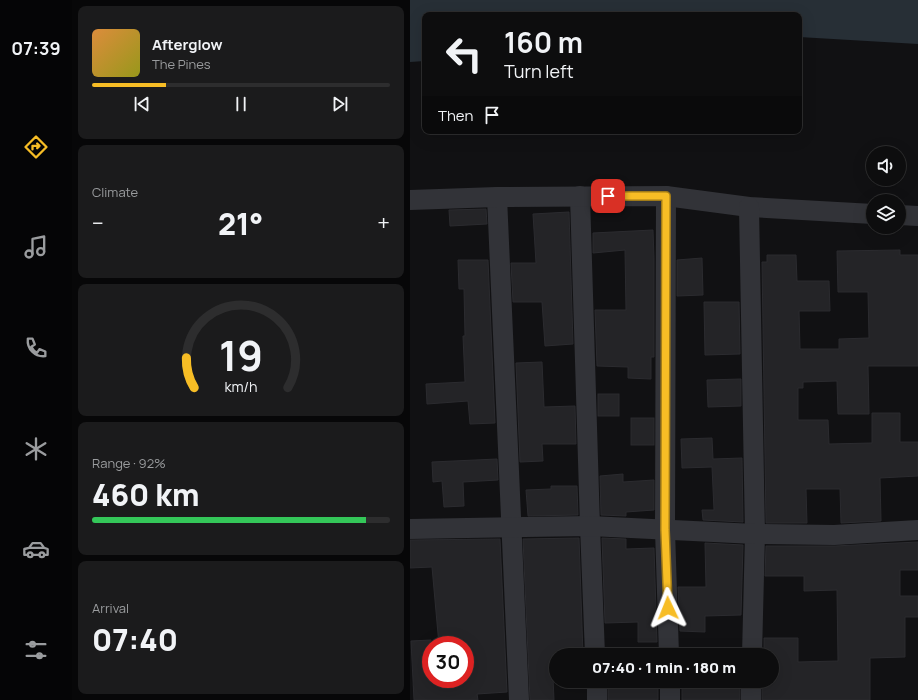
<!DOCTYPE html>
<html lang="en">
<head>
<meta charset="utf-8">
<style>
  :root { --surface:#0d0d0e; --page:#1b1b1c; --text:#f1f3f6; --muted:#9a9c9e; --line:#2d2d2e; --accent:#f7bd25 }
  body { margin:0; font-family:Manrope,sans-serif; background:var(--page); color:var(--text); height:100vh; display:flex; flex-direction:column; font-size:15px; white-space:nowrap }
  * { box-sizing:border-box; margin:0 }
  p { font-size:13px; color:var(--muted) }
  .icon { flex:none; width:22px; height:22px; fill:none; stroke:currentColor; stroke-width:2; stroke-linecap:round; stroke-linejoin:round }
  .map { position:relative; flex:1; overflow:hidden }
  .sheet { display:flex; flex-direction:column; gap:6px; padding:6px; background:#070708; width:338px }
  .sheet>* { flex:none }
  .hud { position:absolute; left:12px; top:12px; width:380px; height:122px; border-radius:8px; box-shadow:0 4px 16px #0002,0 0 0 1px var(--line); background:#0d0d0e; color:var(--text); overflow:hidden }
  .tools { position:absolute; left:456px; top:146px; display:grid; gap:8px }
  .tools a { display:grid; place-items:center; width:40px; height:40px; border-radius:50%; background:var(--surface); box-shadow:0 4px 16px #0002,0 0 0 1px var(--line); font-size:20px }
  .speed { position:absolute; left:12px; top:636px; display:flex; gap:8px; font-size:20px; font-weight:700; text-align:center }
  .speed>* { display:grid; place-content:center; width:52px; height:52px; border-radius:50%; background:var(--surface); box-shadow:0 4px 16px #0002,0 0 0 1px var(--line); line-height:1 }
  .speed .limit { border:6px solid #d22; background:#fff; color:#111 }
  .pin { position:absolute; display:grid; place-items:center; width:34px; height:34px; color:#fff; margin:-17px; border-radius:8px; box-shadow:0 2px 6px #0006 }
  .me { position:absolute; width:44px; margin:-22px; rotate:358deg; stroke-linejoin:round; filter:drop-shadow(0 0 3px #0008) }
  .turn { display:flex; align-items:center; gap:14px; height:84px; padding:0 16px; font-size:18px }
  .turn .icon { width:52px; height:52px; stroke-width:2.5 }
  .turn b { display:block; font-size:28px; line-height:34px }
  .then { display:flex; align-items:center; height:38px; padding:0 16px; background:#0003; gap:8px; font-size:15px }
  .big { font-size:30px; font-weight:800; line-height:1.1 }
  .sheet .widget { flex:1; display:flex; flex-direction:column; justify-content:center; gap:6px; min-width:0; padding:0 14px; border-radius:8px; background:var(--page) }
  .sheet .dial { align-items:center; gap:0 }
  .dial svg { height:104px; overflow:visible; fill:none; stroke:var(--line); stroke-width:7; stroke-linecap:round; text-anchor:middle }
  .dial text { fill:var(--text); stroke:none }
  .song { display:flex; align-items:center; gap:12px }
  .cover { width:48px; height:48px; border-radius:6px; background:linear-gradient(135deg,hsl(30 70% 55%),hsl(60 70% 35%)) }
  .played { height:4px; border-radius:2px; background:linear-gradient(90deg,var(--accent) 25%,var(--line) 25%) }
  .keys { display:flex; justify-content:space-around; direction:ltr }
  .heat { display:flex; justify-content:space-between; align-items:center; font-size:22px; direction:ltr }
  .charge { height:6px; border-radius:3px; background:linear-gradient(90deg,#34c759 92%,var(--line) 0) }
  .trip { position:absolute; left:139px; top:648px; width:230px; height:40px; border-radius:20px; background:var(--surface); box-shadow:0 4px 16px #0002,0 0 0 1px var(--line); font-weight:800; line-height:40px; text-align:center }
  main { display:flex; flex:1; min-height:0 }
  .tabs { display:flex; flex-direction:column; width:72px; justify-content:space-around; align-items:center; background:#050506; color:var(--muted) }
  .tabs .icon { width:28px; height:28px }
  .tabs .current { color:var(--accent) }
  .tabs b { font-size:18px; color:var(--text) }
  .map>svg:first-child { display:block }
</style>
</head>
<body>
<main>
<nav class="tabs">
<b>07:39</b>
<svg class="icon current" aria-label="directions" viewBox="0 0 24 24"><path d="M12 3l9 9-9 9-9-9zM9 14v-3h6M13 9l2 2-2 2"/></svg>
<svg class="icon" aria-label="music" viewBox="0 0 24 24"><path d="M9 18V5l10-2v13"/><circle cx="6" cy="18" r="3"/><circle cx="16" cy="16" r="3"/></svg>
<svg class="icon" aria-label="phone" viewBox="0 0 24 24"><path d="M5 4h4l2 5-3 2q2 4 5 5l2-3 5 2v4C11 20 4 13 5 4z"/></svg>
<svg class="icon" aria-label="climate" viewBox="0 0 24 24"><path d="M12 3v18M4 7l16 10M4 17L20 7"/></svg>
<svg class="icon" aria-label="car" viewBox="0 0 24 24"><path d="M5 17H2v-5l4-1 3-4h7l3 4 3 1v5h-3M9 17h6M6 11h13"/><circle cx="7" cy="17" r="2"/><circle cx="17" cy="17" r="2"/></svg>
<svg class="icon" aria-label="filters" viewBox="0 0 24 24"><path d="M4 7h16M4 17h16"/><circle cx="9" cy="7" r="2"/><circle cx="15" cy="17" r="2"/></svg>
</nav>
<section class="sheet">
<div class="widget">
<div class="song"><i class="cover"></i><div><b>Afterglow</b><p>The Pines</p></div></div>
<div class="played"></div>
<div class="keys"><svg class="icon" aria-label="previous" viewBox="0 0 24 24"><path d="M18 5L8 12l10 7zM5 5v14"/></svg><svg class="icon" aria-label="pause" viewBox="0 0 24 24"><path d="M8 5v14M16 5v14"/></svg><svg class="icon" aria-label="next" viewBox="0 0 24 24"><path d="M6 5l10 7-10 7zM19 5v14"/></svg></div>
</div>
<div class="widget"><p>Climate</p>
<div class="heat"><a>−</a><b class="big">21°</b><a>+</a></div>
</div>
<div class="widget dial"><svg viewBox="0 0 100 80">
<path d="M14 69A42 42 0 1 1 86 69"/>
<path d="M14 69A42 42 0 0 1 8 46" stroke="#f7bd25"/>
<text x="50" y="56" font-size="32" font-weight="700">19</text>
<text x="50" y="72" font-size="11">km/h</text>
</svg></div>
<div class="widget"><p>Range · 92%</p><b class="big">460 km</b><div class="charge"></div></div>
<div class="widget"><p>Arrival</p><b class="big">07:40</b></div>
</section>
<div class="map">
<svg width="508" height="700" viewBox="0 0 508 700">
  <rect width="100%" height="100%" fill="#111113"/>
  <!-- water -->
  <path fill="#272f36" d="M0 0H508V44L389 37V15H15V61L0 62Z"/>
  <!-- building -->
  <g fill="#242427" stroke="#2b2b2f">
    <path d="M76 209 77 224 40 226 39 210Z"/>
    <path d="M159 212 163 344 135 346 132 302H103L101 263H126L123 214Z"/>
    <path d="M243 230 244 258V357H241V379L218 378V367L187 366 185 310H216L215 250 183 253V233Z"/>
    <path d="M490 250V255H508V366H458L459 414H428L427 381 393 382V388H388V420H418L419 444 462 443V413H490V442H508V476L470 478 471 521 431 523 430 489H396L397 523H356L352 262H357V255H386L387 281H419L420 311H389L390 349H429V339L459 338 458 292H428L427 251Z"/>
    <path d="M292 258 293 295 267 296V260Z"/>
    <path d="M48 260H78L85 423 60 424 58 401 17 404 16 384 55 382 53 336H55L54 289H49Z"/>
    <path d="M294 302H329L330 354 295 355Z"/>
    <path d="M132 362 134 407 165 406 166 444H132L133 461 110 462 106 363Z"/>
    <path d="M331 379V406L298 407 297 380Z"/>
    <rect x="188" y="394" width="21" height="22"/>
    <rect x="221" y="418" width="23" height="27"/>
    <path d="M302 438 303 459 332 458 333 522 293 520 292 510H304L302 467 272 468 271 439Z"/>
    <path d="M87 459 88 480 53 482 54 506 34 507 32 481 23 482 22 462Z"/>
    <path d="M213 474V482L244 480V510L216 512V516L191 515 190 476Z"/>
    <path d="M141 486H167L168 515 118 516 116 490 141 489Z"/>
    <path d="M169 538 173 655H142L144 700H120L113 539Z"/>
    <path d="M192 538 216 539V549L244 548 247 642H228V622L195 623Z"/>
    <path d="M90 539 97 692 67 694 68 700H4L1 641 21 640V679H55V645H29L22 567 0 568V540Z"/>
    <path d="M508 542V570H490V596H508V617H495V657L460 658V700H352V681H362V655H354V638H388V662L428 661 427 590 394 591V576H355L356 546H425Z"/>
    <path d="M295 543 333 545 331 615 295 616V632L270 631 268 587H296Z"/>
    <path d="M198 681H222L223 684 248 682V700H198Z"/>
    <rect x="272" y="681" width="58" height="19"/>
  </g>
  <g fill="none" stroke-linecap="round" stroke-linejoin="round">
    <!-- minor -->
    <g stroke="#323338" stroke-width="20">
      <path d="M170 196 180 526 185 655"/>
      <path d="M256 196 255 530 259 655"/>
      <path d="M87 197 109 700"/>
      <path d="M0 200 87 197 256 196 339 207 463 214"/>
      <path d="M339 207 345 534 342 655"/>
      <path d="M489 215 508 216"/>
      <path d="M0 529 180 526 345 534 424 535 508 530"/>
      <path d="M187 681V700"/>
      <path d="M260 681V700"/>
      <path d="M341 700V681"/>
    </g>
  </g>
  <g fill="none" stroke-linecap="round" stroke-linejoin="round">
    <defs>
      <path id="route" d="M198 196H256L255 530 258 608"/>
    </defs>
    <!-- route casing -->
    <use href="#route" stroke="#a17b18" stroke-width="10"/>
    <!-- route -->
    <use href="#route" stroke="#f7bd25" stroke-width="7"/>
  </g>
</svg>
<div class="tools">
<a><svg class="icon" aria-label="sound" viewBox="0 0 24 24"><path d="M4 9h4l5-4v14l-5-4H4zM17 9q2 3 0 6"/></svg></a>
<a><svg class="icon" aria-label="layers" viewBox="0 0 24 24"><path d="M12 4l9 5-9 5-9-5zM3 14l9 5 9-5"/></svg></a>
</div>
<div class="speed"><div class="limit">30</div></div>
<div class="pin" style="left:198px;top:196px;background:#d93025"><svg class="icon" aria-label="arrive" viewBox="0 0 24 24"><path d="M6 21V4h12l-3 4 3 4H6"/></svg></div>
<svg class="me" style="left:258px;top:608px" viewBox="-20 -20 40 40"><path d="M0-17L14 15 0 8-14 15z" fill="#f7bd25" stroke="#fff" stroke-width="4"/></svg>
<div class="trip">07:40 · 1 min · 180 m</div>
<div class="hud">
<div class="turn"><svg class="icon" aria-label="left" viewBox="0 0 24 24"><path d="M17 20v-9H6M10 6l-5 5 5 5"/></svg><div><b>160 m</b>Turn left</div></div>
<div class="then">Then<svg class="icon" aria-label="arrive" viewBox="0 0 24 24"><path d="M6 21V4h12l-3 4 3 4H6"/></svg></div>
</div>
</div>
</main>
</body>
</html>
